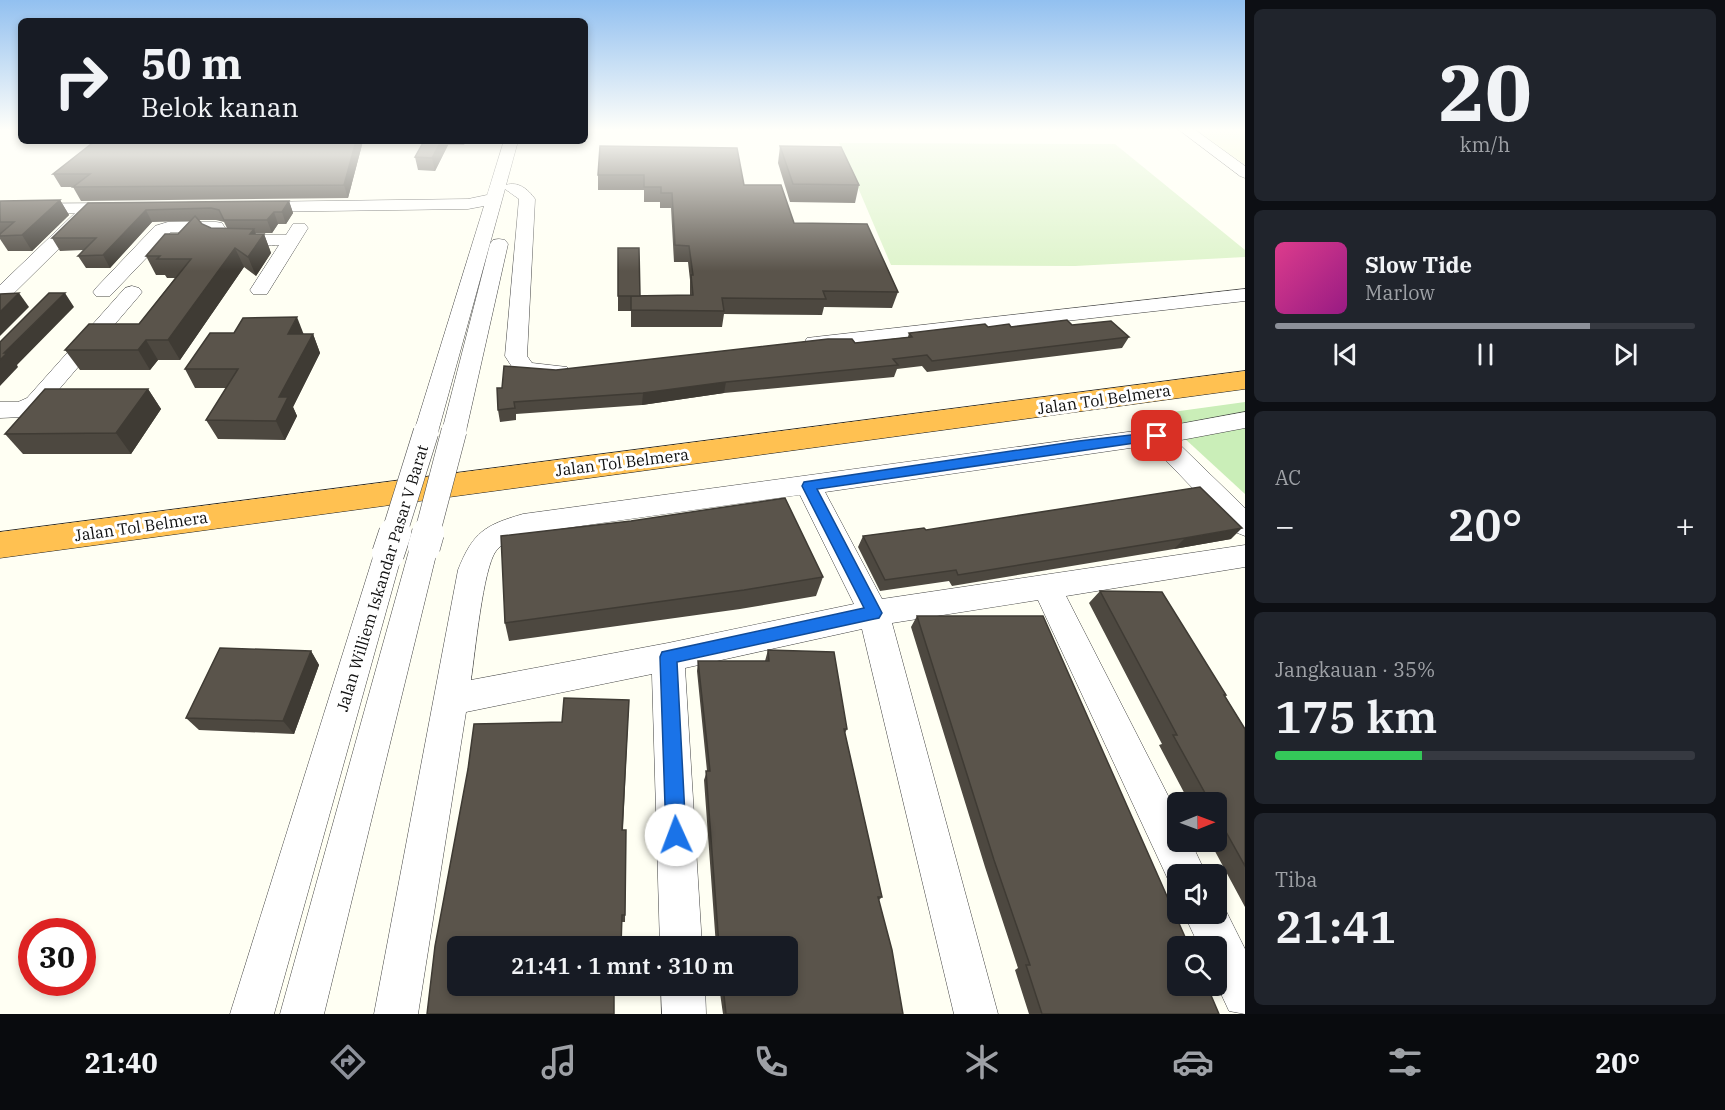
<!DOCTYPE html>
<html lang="id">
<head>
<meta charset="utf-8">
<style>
  :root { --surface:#171b24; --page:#20242c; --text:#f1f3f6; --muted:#9ea1a6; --line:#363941; --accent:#8c9099 }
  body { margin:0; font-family:"IBM Plex Serif",serif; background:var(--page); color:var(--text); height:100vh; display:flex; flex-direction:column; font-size:22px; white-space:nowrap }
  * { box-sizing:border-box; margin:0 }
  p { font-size:20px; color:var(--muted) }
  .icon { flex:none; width:33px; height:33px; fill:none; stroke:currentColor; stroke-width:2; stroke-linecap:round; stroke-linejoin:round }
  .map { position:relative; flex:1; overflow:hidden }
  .panel { display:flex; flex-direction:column; gap:9px; padding:9px; background:#0d0f14; width:480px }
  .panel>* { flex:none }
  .hud { position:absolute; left:18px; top:18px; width:570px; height:126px; border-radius:9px; box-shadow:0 3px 9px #0003; background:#171b24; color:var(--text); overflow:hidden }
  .needle { width:39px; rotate:89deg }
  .buttons { position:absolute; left:1167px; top:792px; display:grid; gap:12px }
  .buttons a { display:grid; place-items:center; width:60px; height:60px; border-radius:9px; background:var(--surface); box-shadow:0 3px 9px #0003; font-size:30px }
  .speed { position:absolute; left:18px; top:918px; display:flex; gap:12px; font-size:30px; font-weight:700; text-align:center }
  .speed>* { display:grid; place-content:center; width:78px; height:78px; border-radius:50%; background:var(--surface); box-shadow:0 3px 9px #0003; line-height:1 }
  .speed .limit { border:9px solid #d22; background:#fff; color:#111 }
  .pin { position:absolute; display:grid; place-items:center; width:51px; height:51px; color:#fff; margin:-26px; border-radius:12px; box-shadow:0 3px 9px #0006 }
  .me { position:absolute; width:66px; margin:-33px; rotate:358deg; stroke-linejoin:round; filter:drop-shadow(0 0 4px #0008) }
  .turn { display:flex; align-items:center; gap:21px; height:126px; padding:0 24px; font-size:27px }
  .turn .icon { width:78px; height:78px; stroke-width:2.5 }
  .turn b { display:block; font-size:42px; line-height:51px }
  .big { font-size:45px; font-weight:600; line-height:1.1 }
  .panel .tile { flex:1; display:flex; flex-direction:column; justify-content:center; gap:9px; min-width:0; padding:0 21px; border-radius:9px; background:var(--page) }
  .panel .dial { align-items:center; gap:0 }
  .dial b { font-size:78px; line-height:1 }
  .song { display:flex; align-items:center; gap:18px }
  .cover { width:72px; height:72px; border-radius:9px; background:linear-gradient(135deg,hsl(330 70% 55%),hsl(310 70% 35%)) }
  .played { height:6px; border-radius:3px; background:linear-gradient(90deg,var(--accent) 75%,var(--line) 75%) }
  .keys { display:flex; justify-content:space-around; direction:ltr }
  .heat { display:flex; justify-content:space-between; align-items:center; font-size:33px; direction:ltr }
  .charge { height:9px; border-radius:4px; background:linear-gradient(90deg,#34c759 35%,var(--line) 0) }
  .trip { position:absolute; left:447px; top:936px; width:351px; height:60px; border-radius:9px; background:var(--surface); box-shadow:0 3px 9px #0003; font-weight:600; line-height:60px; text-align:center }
  .tabs { display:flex; height:96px; justify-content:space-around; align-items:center; background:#090b0e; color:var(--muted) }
  .tabs .icon { width:42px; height:42px }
  .tabs .on { color:var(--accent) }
  .tabs b { font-size:27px; color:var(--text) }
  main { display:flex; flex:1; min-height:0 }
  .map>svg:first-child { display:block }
</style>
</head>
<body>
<main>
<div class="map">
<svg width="1245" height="1014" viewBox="0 0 1245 1014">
  <rect width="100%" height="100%" fill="#fffff3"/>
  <!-- farmland -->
  <path fill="#f4f8d0" d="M1193 129H1245V166V165Z"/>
  <!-- green -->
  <path fill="#caeeb8" d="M1245 402V494L1158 414Z"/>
  <!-- pitch -->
  <path fill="#def4cb" d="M839 143 1115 144 1245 250V257L1075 266 891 265Z"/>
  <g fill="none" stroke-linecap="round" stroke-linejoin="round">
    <defs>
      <g id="minor">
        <path d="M1178 129H1194L1245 166V178L1240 176Z"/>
        <path d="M504 141H518L506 185C518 181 528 189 535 199L527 356 532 363 567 367 570 372 567 377C549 381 533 377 516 373L505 356 519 199 505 189 438 432 435 438 426 440 417 438 414 432 484 206 468 209 253 212 245 207 253 202 468 199 487 195Z"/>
        <path d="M119 203 125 204 127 208 125 212 86 213 89 217 87 221 7 300 0 302V285L75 213 0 214V204Z"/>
        <path d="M168 222H216L222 223 227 231 226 235H286L293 224H305L308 228 267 294H253L250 290 279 245C262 245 217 251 207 237L209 232H171L110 296H96L93 292 96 288 155 226Z"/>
        <path d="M499 239 505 240 508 244 466 431 463 437 454 439 445 437 442 431 490 244 493 240Z"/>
        <path d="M132 286 139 288 142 292 139 296 43 408 22 417 0 418V402H18L27 398 125 288Z"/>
        <path d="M1245 289V301L815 349 807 348 804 343 807 338 815 337Z"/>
        <path d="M1245 412V428L1176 441 1245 508V536L1235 532 1151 445 825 492 882 599 1245 545V567L1066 596 1178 815V842H1191L1206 874H1178V890L1172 888 1038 600 892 623 998 1014H954L862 629 685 668 702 946H660L652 674 466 712 418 1014H374L458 570C473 532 485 525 523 514L1157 428ZM800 495 854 604 668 643 471 680C475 654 483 568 496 551 503 542 514 538 524 534Z"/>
        <path d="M424 536 434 539 438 547 324 1014H280L410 547 414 539Z"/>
        <path d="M388 543 398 546 402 554 274 1014H230L374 554 378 546Z"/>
        <path d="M1216 898 1220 899 1245 949V1014L1229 1011 1216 983V946H1199L1184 914H1216Z"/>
        <path d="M661 986H705L706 1014H662Z"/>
      </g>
      <path id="highway" d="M1245 371V389L0 558V532Z"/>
    </defs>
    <!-- minor casing -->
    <use href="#minor" stroke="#434343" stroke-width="1"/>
    <!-- highway casing -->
    <use href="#highway" stroke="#212121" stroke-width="1"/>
    <!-- minor -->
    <use href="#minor" fill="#fff" fill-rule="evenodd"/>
    <!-- highway -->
    <use href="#highway" fill="#ffc151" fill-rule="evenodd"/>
    <defs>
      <g id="minor-bridge-far1">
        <path d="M394 534 426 432"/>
        <path d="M427 534 454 431"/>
      </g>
      <g id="minor-bridge">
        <path d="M424 547 428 533"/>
        <path d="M388 554 395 533"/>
      </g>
    </defs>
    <!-- minor-bridge-far1 casing -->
    <use href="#minor-bridge-far1" stroke="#434343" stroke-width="26" stroke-linecap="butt"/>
    <!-- minor-bridge casing -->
    <use href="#minor-bridge" stroke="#434343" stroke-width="33" stroke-linecap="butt"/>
    <!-- minor-bridge-far1 -->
    <use href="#minor-bridge-far1" stroke="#fff" stroke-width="25"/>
    <!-- minor-bridge -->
    <use href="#minor-bridge" stroke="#fff" stroke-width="32"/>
  </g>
  <!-- wall -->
  <g fill="#4d4840" fill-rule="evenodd">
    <path d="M363 141 348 198 81 201 73 187H61L53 174Z"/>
    <path d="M424 141H466L464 145H448L435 171 418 170 415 157Z"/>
    <path d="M600 146 744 185 794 223 898 292 892 308 824 307 822 315 724 314 722 327H631V311H618V248L640 296 690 295V280L688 262H674L671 208H660V202H644V190H598V175Z"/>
    <path d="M780 146 859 185 855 203 790 202 778 163Z"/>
    <path d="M60 200 69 215 32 251H8L0 239V201Z"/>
    <path d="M289 201 293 213 286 224H278L272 233H255V234H264L271 253 256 276 244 267 180 360H158L150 370H80L65 350 139 324 175 278H167L165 275H156L146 256 178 234 190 221 152 222 110 268H86L78 256 83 250 60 251 52 238 88 203ZM199 220H216L224 222 227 228H211L202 224Z"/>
    <path d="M1072 325 1129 337 1122 348 927 372 922 366 897 369 894 377 724 393 642 405 516 414V420L500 422 498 410 502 388 556 370 855 343 908 337 909 333 988 327Z"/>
    <path d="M303 334H313L320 353 293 407 297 416 285 440 218 439 206 420 227 388H195L185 369Z"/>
    <path d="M148 389 161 409 131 454H23L5 434Z"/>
    <path d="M926 530 1231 539 1174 549 952 586 949 581 880 591 858 547 863 536Z"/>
    <path d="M823 577 816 596 740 609 509 641 505 623Z"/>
    <path d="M1100 591 1226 695 1225 696 1245 729V907L1210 842H1216V802H1189L1159 745 1162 744 1089 603Z"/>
    <path d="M917 616 1219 1014H1029L1015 970 1018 968 985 867 911 627Z"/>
    <path d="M768 650 847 729 845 733 882 897 879 900 903 1014H723L719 986H788V946H716L704 780 707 771 697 671 698 661H765Z"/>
    <path d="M311 651 319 665 294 734 199 730 186 718Z"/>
    <path d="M564 698 629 700 623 830H626L625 922H622L621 946H458V986H614V1014H427L435 946 468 769 474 724 562 722Z"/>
  </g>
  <!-- shaded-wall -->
  <g fill="#3f3b34">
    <path d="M356 141H363L348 198 344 185Z"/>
    <path d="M441 141H447L448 145 435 171 432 158Z"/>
    <path d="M60 200 69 215 32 251 22 235Z"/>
    <path d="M289 201 293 213 286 224 282 212Z"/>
    <path d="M146 210 152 222 110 268 103 255Z"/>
    <path d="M274 212 278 224 272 233 267 220Z"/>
    <path d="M254 229 259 242 264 234 271 253 256 276 248 257 250 234Z"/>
    <path d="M235 248 244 267 180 360 168 340Z"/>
    <path d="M19 293 29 307 0 336V312Z"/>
    <path d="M65 293 74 307 17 365 18 367 0 386V360L4 353Z"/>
    <path d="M297 317 304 335 288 334Z"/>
    <path d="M313 334 320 353 293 407 297 416 285 440 276 421 279 397Z"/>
    <path d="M146 340 158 360 150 370 138 350Z"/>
    <path d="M726 382 724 393 642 405 643 393Z"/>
    <path d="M148 389 161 409 131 454 116 433Z"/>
    <path d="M1242 528 1231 539 1174 549 1185 538Z"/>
    <path d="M311 651 319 665 294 734 283 721Z"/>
  </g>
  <!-- building -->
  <g fill="#5a544b" stroke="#3f3b34" stroke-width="1.5">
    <path d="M95 141H356L344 185 73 187 90 174H53Z"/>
    <path d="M424 141H441L432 158 415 157Z"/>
    <path d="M600 146 737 148 744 185H781L794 223 867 224 898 292 823 291 826 299 722 298 724 311 631 310V296L693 295 691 275H693L689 246 675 245 672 193H661V187H644V175H598Z"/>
    <path d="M780 146 841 147 859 185 793 184Z"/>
    <path d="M60 200 22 235 0 236V234L14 222H0V201Z"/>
    <path d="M289 201 282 212H274L267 220H224L219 210 211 208 146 210 103 255 78 256 96 238H52L88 203Z"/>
    <path d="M195 216 202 224 211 228 254 229 250 234H264L248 257 235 248 168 340H146L138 350H65L89 324H139L191 259H157L160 256H146L165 234H178Z"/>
    <path d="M618 248H639L640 296H618Z"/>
    <path d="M19 293 0 312V294Z"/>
    <path d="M49 293H65L4 353H7L0 360V342Z"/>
    <path d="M297 317 288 334H313L279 397H288L276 421 206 420 238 369H185L210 333H234L243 318Z"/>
    <path d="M1067 320 1072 325 1111 321 1129 337 932 361 927 355 893 359 898 365 726 382 643 393 514 402 515 408 498 410 497 388H502L504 366 556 370 828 339H852L855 343 912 337 909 333 985 324 988 327 1009 324 1011 327Z"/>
    <path d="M45 389H148L116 433 5 434Z"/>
    <path d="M1200 487 1242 528 1185 538 958 575 956 570 885 580 863 536 924 528 926 530Z"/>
    <path d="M785 498 823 577 744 590 505 623 501 536 631 521Z"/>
    <path d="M1100 591 1162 592 1226 695H1224L1245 729V866L1216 814V802H1210L1173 735H1177Z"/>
    <path d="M917 616H1043L1189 946H1178V986H1207L1219 1014H1042L1026 965H1030L994 860Z"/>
    <path d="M220 648 311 651 283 721 186 718Z"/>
    <path d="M768 650 834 652 847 729H844L882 897H878L892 950 903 1014H726L723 986H788V946H719L706 771H710L698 661H769Z"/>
    <path d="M564 698 629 700 622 830H626L625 915H622L621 946H458V986H614V1014H427L435 946 468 769 474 724 562 722Z"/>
  </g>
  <!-- sky -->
  <linearGradient id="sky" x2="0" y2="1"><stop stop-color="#92c0f0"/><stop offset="0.48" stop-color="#fffffa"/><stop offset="1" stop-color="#fffffa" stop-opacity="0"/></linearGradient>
  <rect width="1245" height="271" fill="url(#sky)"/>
  <!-- route -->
  <path fill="#1a73e8" stroke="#114b97" stroke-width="1.5" d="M1157 432 1162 433 1163 436 1162 439 817 489 882 613 879 618 874 619 677 662 686 835 683 842 676 845 669 842 666 835 660 657 662 652 864 608 802 486 804 482 1079 441Z"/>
  <g text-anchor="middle" stroke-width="6" stroke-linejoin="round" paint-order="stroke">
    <!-- street labels -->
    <g font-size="16" fill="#101010" stroke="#fff">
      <text transform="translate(1104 399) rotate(-8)" y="6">Jalan Tol Belmera</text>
      <text transform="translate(622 462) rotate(-7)" y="6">Jalan Tol Belmera</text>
      <text transform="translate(141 526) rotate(-8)" y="6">Jalan Tol Belmera</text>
      <text transform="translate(382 578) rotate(-73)" y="6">Jalan Williem Iskandar Pasar V Barat</text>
    </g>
  </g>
</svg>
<div class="buttons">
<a><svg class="needle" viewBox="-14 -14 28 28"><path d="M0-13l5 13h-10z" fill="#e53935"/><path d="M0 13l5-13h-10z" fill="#9ea1a6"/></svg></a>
<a><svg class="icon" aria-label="sound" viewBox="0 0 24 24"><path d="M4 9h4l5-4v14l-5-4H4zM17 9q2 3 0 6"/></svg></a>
<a><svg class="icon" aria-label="search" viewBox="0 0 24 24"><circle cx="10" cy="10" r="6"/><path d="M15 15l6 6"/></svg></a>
</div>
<div class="speed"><div class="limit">30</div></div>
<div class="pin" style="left:1157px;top:436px;background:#d93025"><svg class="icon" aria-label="arrive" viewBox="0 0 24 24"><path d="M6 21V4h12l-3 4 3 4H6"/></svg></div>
<svg class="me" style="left:676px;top:835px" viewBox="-20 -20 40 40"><circle r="19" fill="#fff"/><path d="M0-13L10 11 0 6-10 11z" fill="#1a73e8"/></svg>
<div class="trip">21:41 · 1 mnt · 310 m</div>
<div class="hud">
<div class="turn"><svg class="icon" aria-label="right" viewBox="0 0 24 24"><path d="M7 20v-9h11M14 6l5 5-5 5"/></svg><div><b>50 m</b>Belok kanan</div></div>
</div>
</div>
<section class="panel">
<div class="tile dial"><b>20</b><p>km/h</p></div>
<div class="tile">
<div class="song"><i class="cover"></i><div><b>Slow Tide</b><p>Marlow</p></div></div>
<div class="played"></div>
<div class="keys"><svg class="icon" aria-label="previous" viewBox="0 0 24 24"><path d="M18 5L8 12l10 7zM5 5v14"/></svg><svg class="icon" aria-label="pause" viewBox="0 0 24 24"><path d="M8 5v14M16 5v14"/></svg><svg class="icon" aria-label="next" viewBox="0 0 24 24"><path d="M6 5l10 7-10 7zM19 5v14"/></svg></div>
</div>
<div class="tile"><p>AC</p>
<div class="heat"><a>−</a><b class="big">20°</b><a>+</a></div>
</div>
<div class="tile"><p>Jangkauan · 35%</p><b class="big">175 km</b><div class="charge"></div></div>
<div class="tile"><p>Tiba</p><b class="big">21:41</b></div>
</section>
</main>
<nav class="tabs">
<b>21:40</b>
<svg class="icon on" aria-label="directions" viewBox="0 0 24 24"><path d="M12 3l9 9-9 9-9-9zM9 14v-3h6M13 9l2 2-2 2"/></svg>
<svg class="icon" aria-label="music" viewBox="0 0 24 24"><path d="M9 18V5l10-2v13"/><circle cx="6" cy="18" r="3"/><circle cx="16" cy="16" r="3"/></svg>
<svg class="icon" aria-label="phone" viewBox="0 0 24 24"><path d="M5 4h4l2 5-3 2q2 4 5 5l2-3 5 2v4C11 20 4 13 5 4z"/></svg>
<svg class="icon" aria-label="climate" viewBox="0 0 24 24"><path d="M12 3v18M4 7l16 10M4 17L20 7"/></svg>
<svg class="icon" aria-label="car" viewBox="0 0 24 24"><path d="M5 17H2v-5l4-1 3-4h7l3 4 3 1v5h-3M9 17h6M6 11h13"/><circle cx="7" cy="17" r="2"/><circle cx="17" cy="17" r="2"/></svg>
<svg class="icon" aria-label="filters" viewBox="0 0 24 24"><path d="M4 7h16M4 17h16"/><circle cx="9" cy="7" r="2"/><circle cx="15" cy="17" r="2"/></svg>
<b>20°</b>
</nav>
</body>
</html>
